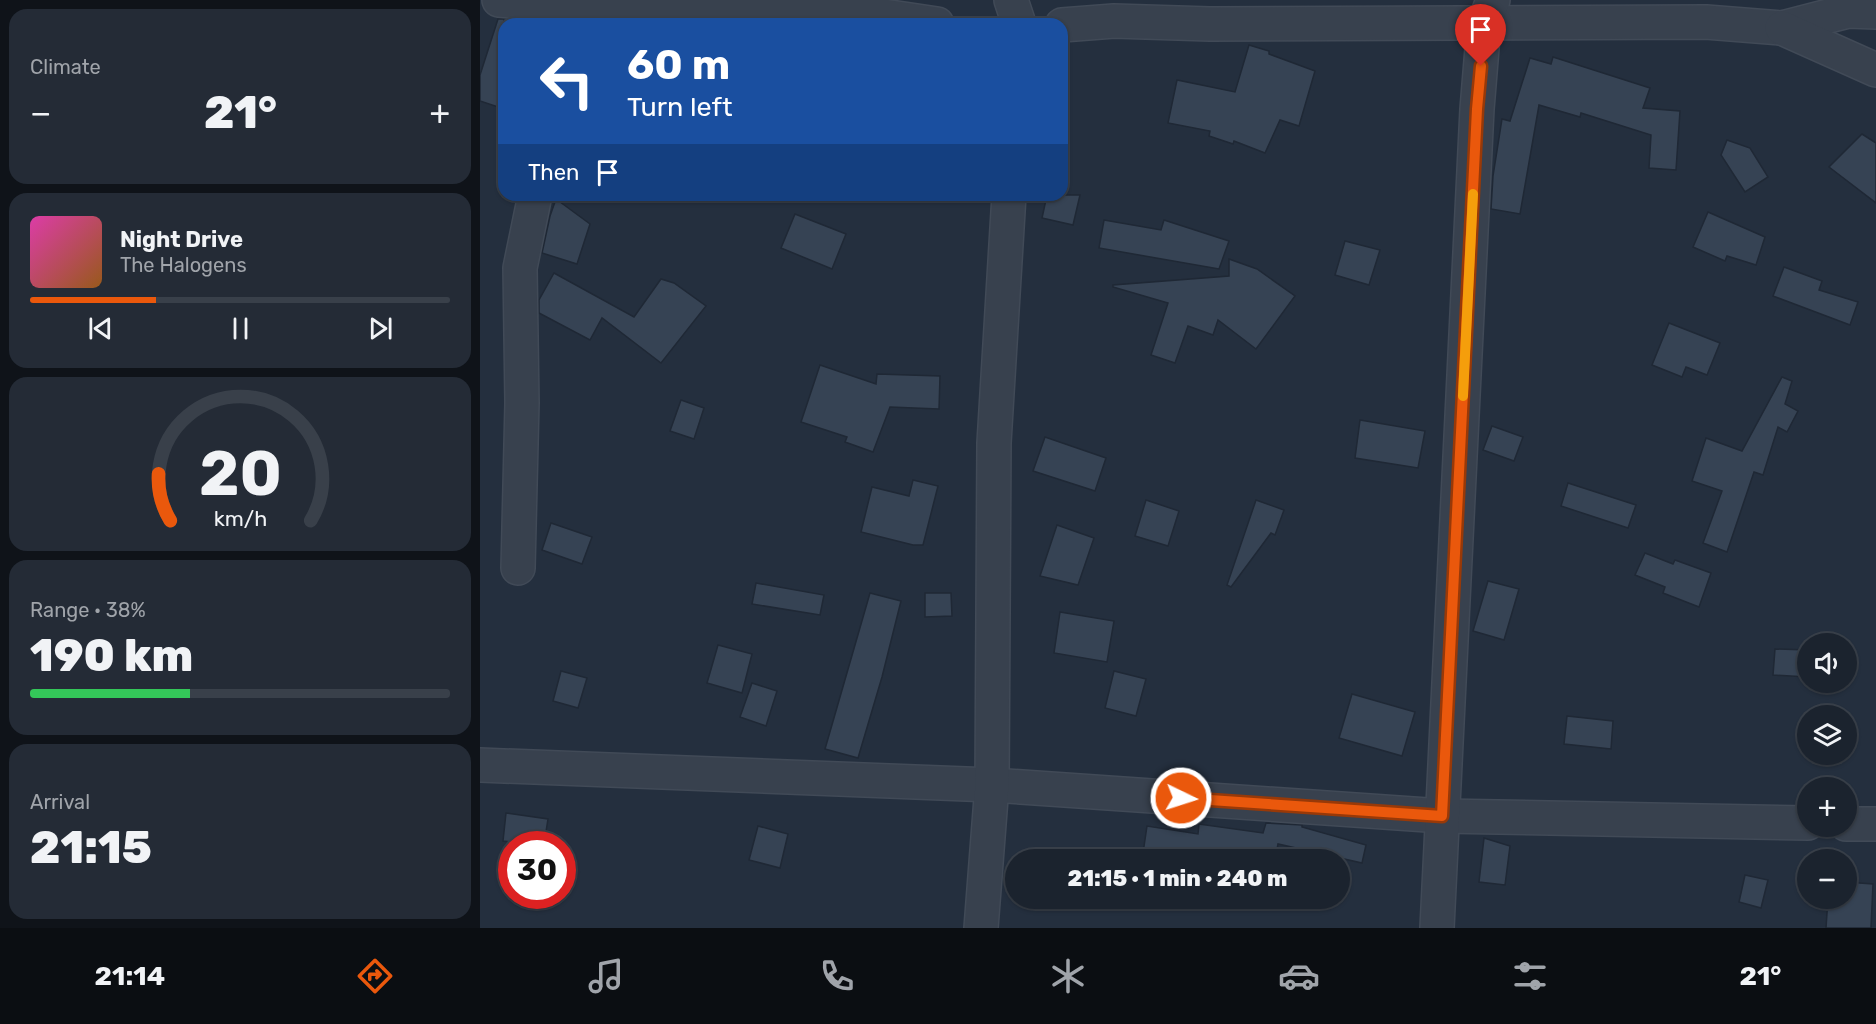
<!DOCTYPE html>
<html lang="en">
<head>
<meta charset="utf-8">
<style>
  :root { --surface:#1b232e; --page:#242b36; --text:#f1f3f6; --muted:#a0a4aa; --line:#39404a; --accent:#ea580c }
  body { margin:0; font-family:Rubik,sans-serif; background:var(--page); color:var(--text); height:100vh; display:flex; flex-direction:column; font-size:22px; white-space:nowrap }
  * { box-sizing:border-box; margin:0 }
  p { font-size:20px; color:var(--muted) }
  .icon { flex:none; width:33px; height:33px; fill:none; stroke:currentColor; stroke-width:2; stroke-linecap:round; stroke-linejoin:round }
  .map { position:relative; flex:1; overflow:hidden }
  .panel { display:flex; flex-direction:column; gap:9px; padding:9px; background:#0f1319; width:480px }
  .panel>* { flex:none }
  .banner { position:absolute; left:18px; top:18px; width:570px; height:183px; border-radius:18px; box-shadow:0 2px 4px #0004,0 0 0 2px var(--line); background:#1a4fa0; color:#fff; overflow:hidden }
  .buttons { position:absolute; left:1317px; top:633px; display:grid; gap:12px }
  .buttons a { display:grid; place-items:center; width:60px; height:60px; border-radius:50%; background:var(--surface); box-shadow:0 2px 4px #0004,0 0 0 2px var(--line); font-size:30px }
  .speed { position:absolute; left:18px; top:831px; display:flex; gap:12px; font-size:30px; font-weight:700; text-align:center }
  .speed>* { display:grid; place-content:center; width:78px; height:78px; border-radius:50%; background:var(--surface); box-shadow:0 2px 4px #0004,0 0 0 2px var(--line); line-height:1 }
  .speed .limit { border:9px solid #d22; background:#fff; color:#111 }
  .pin { position:absolute; display:grid; place-items:center; width:51px; height:51px; color:#fff; margin:-62px -26px; border-radius:50% 50% 50% 0; rotate:-45deg; box-shadow:0 0 6px #0007 }
  .pin .icon { rotate:45deg }
  .me { position:absolute; width:66px; margin:-33px; rotate:94deg; stroke-linejoin:round; filter:drop-shadow(0 0 4px #0008) }
  .turn { display:flex; align-items:center; gap:21px; height:126px; padding:0 30px; font-size:27px }
  .turn .icon { width:78px; height:78px; stroke-width:2.5 }
  .turn b { display:block; font-size:42px; line-height:51px }
  .then { display:flex; align-items:center; height:57px; padding:0 30px; background:#0003; gap:12px; font-size:22px }
  .big { font-size:45px; font-weight:800; line-height:1.1 }
  .panel .card { flex:1; display:flex; flex-direction:column; justify-content:center; gap:9px; min-width:0; padding:0 21px; border-radius:18px; background:var(--page) }
  .panel .dial { align-items:center; gap:0 }
  .dial svg { height:156px; overflow:visible; fill:none; stroke:var(--line); stroke-width:7; stroke-linecap:round; text-anchor:middle }
  .dial text { fill:var(--text); stroke:none }
  .song { display:flex; align-items:center; gap:18px }
  .cover { width:72px; height:72px; border-radius:9px; background:linear-gradient(135deg,hsl(320 70% 55%),hsl(30 70% 35%)) }
  .played { height:6px; border-radius:3px; background:linear-gradient(90deg,var(--accent) 30%,var(--line) 30%) }
  .keys { display:flex; justify-content:space-around; direction:ltr }
  .heat { display:flex; justify-content:space-between; align-items:center; font-size:33px; direction:ltr }
  .charge { height:9px; border-radius:4px; background:linear-gradient(90deg,#34c759 38%,var(--line) 0) }
  .trip { position:absolute; left:525px; top:849px; width:345px; height:60px; border-radius:30px; background:var(--surface); box-shadow:0 2px 4px #0004,0 0 0 2px var(--line); font-weight:800; line-height:60px; text-align:center }
  .menu { display:flex; height:96px; justify-content:space-around; align-items:center; background:#0b0e12; color:var(--muted) }
  .menu .icon { width:42px; height:42px }
  .menu .selected { color:var(--accent) }
  .menu b { font-size:27px; color:var(--text) }
  main { display:flex; flex:1; min-height:0 }
  .map>svg:first-child { display:block }
</style>
</head>
<body>
<main>
<section class="panel">
<div class="card"><p>Climate</p>
<div class="heat"><a>−</a><b class="big">21°</b><a>+</a></div>
</div>
<div class="card">
<div class="song"><i class="cover"></i><div><b>Night Drive</b><p>The Halogens</p></div></div>
<div class="played"></div>
<div class="keys"><svg class="icon" aria-label="previous" viewBox="0 0 24 24"><path d="M18 5L8 12l10 7zM5 5v14"/></svg><svg class="icon" aria-label="pause" viewBox="0 0 24 24"><path d="M8 5v14M16 5v14"/></svg><svg class="icon" aria-label="next" viewBox="0 0 24 24"><path d="M6 5l10 7-10 7zM19 5v14"/></svg></div>
</div>
<div class="card dial"><svg viewBox="0 0 100 80">
<path d="M14 69A42 42 0 1 1 86 69"/>
<path d="M14 69A42 42 0 0 1 8 45" stroke="#ea580c"/>
<text x="50" y="56" font-size="32" font-weight="700">20</text>
<text x="50" y="72" font-size="11">km/h</text>
</svg></div>
<div class="card"><p>Range · 38%</p><b class="big">190 km</b><div class="charge"></div></div>
<div class="card"><p>Arrival</p><b class="big">21:15</b></div>
</section>
<div class="map">
<svg width="1396" height="928" viewBox="0 0 1396 928">
  <rect width="100%" height="100%" fill="#242f3e"/>
  <!-- building -->
  <g fill="#364354" stroke="#1f2835" stroke-width="1.5">
    <path d="M18 19H24V109L0 101V75Z"/>
    <path d="M769 45 789 51V54L835 71 819 126 800 120 785 153 754 141 753 144 729 136 730 131 688 123 697 80 755 92Z"/>
    <path d="M1073 57 1170 88 1163 108 1200 111 1196 170 1169 168 1171 135 1101 113 1100 117 1059 105 1040 214 1011 209 1013 176 1022 119 1030 121 1050 58 1071 64Z"/>
    <path d="M1382 134 1396 143V203L1349 167Z"/>
    <path d="M1247 140 1270 148 1288 177 1265 192 1241 155Z"/>
    <path d="M567 195H600L593 225 562 218Z"/>
    <path d="M76 199 110 224 97 264 62 253 70 216Z"/>
    <path d="M1228 212 1285 237 1276 265 1247 256 1245 261 1213 247Z"/>
    <path d="M315 214 366 234 352 269 301 248Z"/>
    <path d="M624 220 681 230 684 220 749 241 739 269 619 248Z"/>
    <path d="M865 241 900 250 889 285 855 275Z"/>
    <path d="M749 259 777 269 815 296 776 349 738 320 733 335 708 326 695 363 671 355 688 303 633 287V285L749 276Z"/>
    <path d="M1304 267 1342 281 1339 290 1378 302 1370 325 1293 296Z"/>
    <path d="M74 273 154 317 181 279 194 283 226 306 181 363 122 318 110 340 59 313V300Z"/>
    <path d="M1189 323 1240 343 1227 375 1206 367 1202 377 1172 365Z"/>
    <path d="M340 365 396 384 397 374 460 376 459 409 410 407 393 452 365 442 367 437 321 422Z"/>
    <path d="M1302 377 1312 381 1305 404 1318 411 1307 432 1298 427 1283 475 1274 472 1247 552 1223 543 1242 491 1212 481 1226 438 1262 451Z"/>
    <path d="M201 400 224 408 214 439 190 431Z"/>
    <path d="M880 420 945 431 938 468 875 458Z"/>
    <path d="M1012 426 1043 437 1034 461 1003 450Z"/>
    <path d="M565 437 626 458 615 491 553 471Z"/>
    <path d="M433 480 458 486 443 545H433L381 532 392 487 429 496Z"/>
    <path d="M1088 483 1156 505 1148 528 1081 506Z"/>
    <path d="M666 500 699 511 688 546 655 536Z"/>
    <path d="M776 500 804 510 795 535 791 533 751 587 747 585Z"/>
    <path d="M71 523 112 537 102 564 62 550Z"/>
    <path d="M577 525 614 538 598 585 560 576Z"/>
    <path d="M1165 553 1193 564 1195 560 1231 573 1219 607 1183 593 1185 587 1155 575Z"/>
    <path d="M1008 581 1039 589 1024 640 993 631Z"/>
    <path d="M276 583 344 595 340 615 272 604Z"/>
    <path d="M390 593 421 601 402 677 378 758 345 749Z"/>
    <path d="M445 593H471L472 616 445 617Z"/>
    <path d="M580 612 634 621 627 662 574 653Z"/>
    <path d="M238 645 272 654 262 693 227 683Z"/>
    <path d="M1295 649 1328 650V677L1293 675Z"/>
    <path d="M81 671 107 678 98 708 73 701Z"/>
    <path d="M634 671 666 679 656 716 625 708Z"/>
    <path d="M272 683 297 691 286 726 260 717Z"/>
    <path d="M872 694 935 712 922 756 859 738Z"/>
    <path d="M1087 716 1133 721 1131 749 1084 744Z"/>
    <path d="M26 813 68 819 64 844H47L23 841Z"/>
    <path d="M786 823 822 825V827L886 845 882 863 798 844 795 860H662L667 826 718 834 719 824 783 833Z"/>
    <path d="M278 826 308 834 300 868 269 860Z"/>
    <path d="M1004 838 1030 846 1025 885 999 882Z"/>
    <path d="M1265 875 1288 880 1281 908 1259 902Z"/>
    <path d="M1366 882 1393 884 1391 928H1346L1348 898H1366Z"/>
  </g>
  <g fill="none" stroke-linecap="round" stroke-linejoin="round">
    <defs>
      <g id="minor">
        <path d="M19 0 51 3 108 1 188 5 237 6 269 10 344 16H403L457 24"/>
        <path d="M531 0 539 24"/>
        <path d="M582 25 634 21 730 24 1226 22 1302 28 1368 11 1396 12"/>
        <path d="M1302 28 1396 70"/>
        <path d="M38 568 42 403 40 268 55 195"/>
        <path d="M0 765 512 785 962 816 1328 823"/>
        <path d="M1366 824H1396"/>
        <path d="M501 928 512 785 514 443 529 195"/>
        <path d="M957 928 997 109 1004 24 1013 0"/>
      </g>
    </defs>
    <!-- minor casing -->
    <use href="#minor" stroke="#414a57" stroke-width="36"/>
    <!-- minor -->
    <use href="#minor" stroke="#38414e" stroke-width="33"/>
  </g>
  <g fill="none" stroke-linecap="round" stroke-linejoin="round">
    <defs>
      <path id="route" d="M701 798 962 816 997 109 1001 66"/>
    </defs>
    <!-- route casing -->
    <use href="#route" stroke="#983908" stroke-width="15"/>
    <!-- route -->
    <use href="#route" stroke="#ea580c" stroke-width="10"/>
    <!-- slow -->
    <path stroke="#f59e0b" stroke-width="10" d="M983 396 993 194"/>
  </g>
</svg>
<div class="buttons">
<a><svg class="icon" aria-label="sound" viewBox="0 0 24 24"><path d="M4 9h4l5-4v14l-5-4H4zM17 9q2 3 0 6"/></svg></a>
<a><svg class="icon" aria-label="layers" viewBox="0 0 24 24"><path d="M12 4l9 5-9 5-9-5zM3 14l9 5 9-5"/></svg></a>
<a>+</a>
<a>−</a>
</div>
<div class="speed"><div class="limit">30</div></div>
<div class="pin" style="left:1001px;top:66px;background:#d93025"><svg class="icon" aria-label="arrive" viewBox="0 0 24 24"><path d="M6 21V4h12l-3 4 3 4H6"/></svg></div>
<svg class="me" style="left:701px;top:798px" viewBox="-20 -20 40 40"><circle r="17" fill="#ea580c" stroke="#fff" stroke-width="3"/><path d="M0-11L8 9 0 5-8 9z" fill="#fff"/></svg>
<div class="trip">21:15 · 1 min · 240 m</div>
<div class="banner">
<div class="turn"><svg class="icon" aria-label="left" viewBox="0 0 24 24"><path d="M17 20v-9H6M10 6l-5 5 5 5"/></svg><div><b>60 m</b>Turn left</div></div>
<div class="then">Then<svg class="icon" aria-label="arrive" viewBox="0 0 24 24"><path d="M6 21V4h12l-3 4 3 4H6"/></svg></div>
</div>
</div>
</main>
<nav class="menu">
<b>21:14</b>
<svg class="icon selected" aria-label="directions" viewBox="0 0 24 24"><path d="M12 3l9 9-9 9-9-9zM9 14v-3h6M13 9l2 2-2 2"/></svg>
<svg class="icon" aria-label="music" viewBox="0 0 24 24"><path d="M9 18V5l10-2v13"/><circle cx="6" cy="18" r="3"/><circle cx="16" cy="16" r="3"/></svg>
<svg class="icon" aria-label="phone" viewBox="0 0 24 24"><path d="M5 4h4l2 5-3 2q2 4 5 5l2-3 5 2v4C11 20 4 13 5 4z"/></svg>
<svg class="icon" aria-label="climate" viewBox="0 0 24 24"><path d="M12 3v18M4 7l16 10M4 17L20 7"/></svg>
<svg class="icon" aria-label="car" viewBox="0 0 24 24"><path d="M5 17H2v-5l4-1 3-4h7l3 4 3 1v5h-3M9 17h6M6 11h13"/><circle cx="7" cy="17" r="2"/><circle cx="17" cy="17" r="2"/></svg>
<svg class="icon" aria-label="filters" viewBox="0 0 24 24"><path d="M4 7h16M4 17h16"/><circle cx="9" cy="7" r="2"/><circle cx="15" cy="17" r="2"/></svg>
<b>21°</b>
</nav>
</body>
</html>
